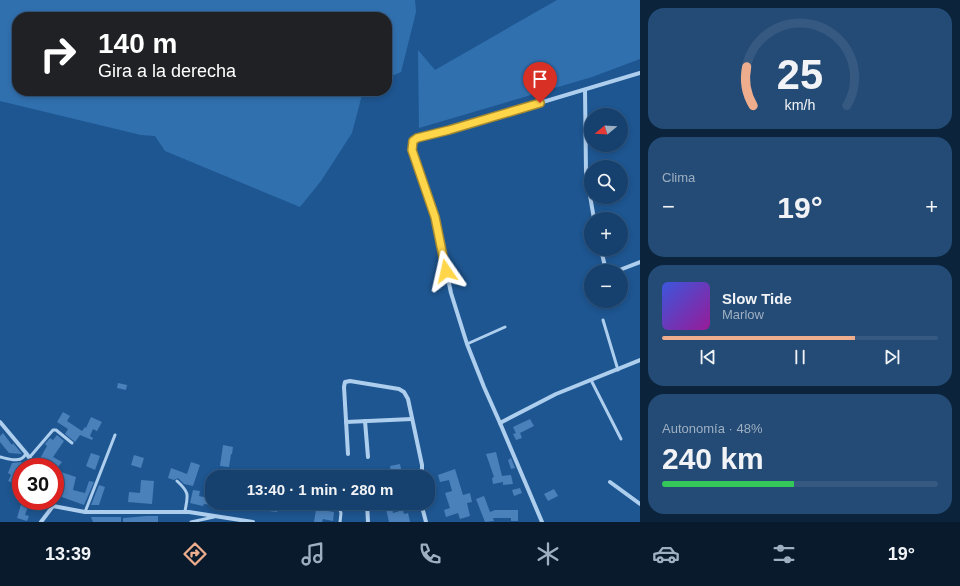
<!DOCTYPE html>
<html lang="es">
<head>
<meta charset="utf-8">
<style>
  :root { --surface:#16406d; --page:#234b75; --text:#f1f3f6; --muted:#9eafc2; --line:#355980; --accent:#eead8d }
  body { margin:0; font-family:Arial,sans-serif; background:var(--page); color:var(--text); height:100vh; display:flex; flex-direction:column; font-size:15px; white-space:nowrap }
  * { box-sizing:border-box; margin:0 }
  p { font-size:13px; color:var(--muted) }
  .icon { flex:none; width:22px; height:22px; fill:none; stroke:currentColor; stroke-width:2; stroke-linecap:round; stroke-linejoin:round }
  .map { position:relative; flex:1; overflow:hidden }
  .sheet { display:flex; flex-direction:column; gap:8px; padding:8px; background:#0c233c; width:320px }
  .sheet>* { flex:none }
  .guide { position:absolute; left:12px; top:12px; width:380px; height:84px; border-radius:16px; box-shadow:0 2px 6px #0003,0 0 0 1px var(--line); background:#202124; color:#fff; overflow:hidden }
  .needle { width:26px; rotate:252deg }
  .buttons { position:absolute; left:584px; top:108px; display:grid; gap:8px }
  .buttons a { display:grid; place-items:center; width:44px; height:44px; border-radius:50%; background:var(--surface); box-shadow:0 2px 6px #0003,0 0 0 1px var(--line); font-size:20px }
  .speed { position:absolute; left:12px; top:458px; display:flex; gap:8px; font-size:20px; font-weight:700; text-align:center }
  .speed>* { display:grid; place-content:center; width:52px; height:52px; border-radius:50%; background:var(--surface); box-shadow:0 2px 6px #0003,0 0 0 1px var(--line); line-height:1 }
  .speed .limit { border:6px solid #d22; background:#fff; color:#111 }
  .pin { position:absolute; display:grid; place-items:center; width:34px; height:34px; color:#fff; margin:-41px -17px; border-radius:50% 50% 50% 0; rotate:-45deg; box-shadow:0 0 4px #0007 }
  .pin .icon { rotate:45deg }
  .me { position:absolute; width:44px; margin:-22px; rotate:349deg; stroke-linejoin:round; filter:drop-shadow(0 0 3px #0008) }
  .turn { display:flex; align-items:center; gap:14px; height:84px; padding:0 20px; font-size:18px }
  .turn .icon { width:52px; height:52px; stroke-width:2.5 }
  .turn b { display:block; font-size:28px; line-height:34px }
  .big { font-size:30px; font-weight:600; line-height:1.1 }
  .sheet .card { flex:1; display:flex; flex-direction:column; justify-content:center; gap:6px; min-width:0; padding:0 14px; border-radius:16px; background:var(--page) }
  .sheet .dial { align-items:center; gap:0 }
  .dial svg { height:104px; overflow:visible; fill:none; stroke:var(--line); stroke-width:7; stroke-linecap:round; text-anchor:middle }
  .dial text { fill:var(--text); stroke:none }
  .song { display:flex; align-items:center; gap:12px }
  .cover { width:48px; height:48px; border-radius:6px; background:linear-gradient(135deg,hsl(230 70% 55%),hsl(300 70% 35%)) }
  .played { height:4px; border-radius:2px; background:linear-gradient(90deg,var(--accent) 70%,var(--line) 70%) }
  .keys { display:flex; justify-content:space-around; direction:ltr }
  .heat { display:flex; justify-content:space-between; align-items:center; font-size:22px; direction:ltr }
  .charge { height:6px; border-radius:3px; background:linear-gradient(90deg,#34c759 48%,var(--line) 0) }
  .trip { position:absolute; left:205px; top:470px; width:230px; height:40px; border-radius:16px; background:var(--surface); box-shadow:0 2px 6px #0003,0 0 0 1px var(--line); font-weight:600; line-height:40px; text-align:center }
  .tab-bar { display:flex; height:64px; justify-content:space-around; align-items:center; background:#091a2c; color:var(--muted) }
  .tab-bar .icon { width:28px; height:28px }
  .tab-bar .active { color:var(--accent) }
  .tab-bar b { font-size:18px; color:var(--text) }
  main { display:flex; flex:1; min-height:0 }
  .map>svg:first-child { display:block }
</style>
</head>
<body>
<main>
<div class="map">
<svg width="640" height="522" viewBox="0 0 640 522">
  <rect width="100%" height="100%" fill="#1e5691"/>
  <!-- green -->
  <g fill="#3170af">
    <path d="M0 0H415L416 12 401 72 387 78V17H17V91H363L352 133 321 181 300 207 165 151 155 136 141 135 0 101Z"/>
    <path d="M557 0H640V59L592 77 419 128 418 50 435 70Z"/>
  </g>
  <!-- building -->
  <g fill="#4a81ba">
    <path d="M118 383 127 385 126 390 117 388Z"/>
    <path d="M63 412 70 416 67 421 82 431 85 427 86 428 91 417 102 422 97 431 93 429 90 436 93 438 92 440 80 435 75 442 65 434 68 429 57 422Z"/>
    <path d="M530 419 534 426 520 433 522 438 516 440 513 434 516 433 513 427Z"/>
    <path d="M3 433 12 445 13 443 22 454 9 453 0 442V436Z"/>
    <path d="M57 435 64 441 53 457 62 462 58 467H41L38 462 47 446 45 444 50 438 53 440Z"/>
    <path d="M223 445 233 447 232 454H231L229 467 220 466Z"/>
    <path d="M496 452 502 476 511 475 513 484 503 485V482L493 484 492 478 494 477 486 454Z"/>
    <path d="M91 453 100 456 95 470 86 466Z"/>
    <path d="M134 455 144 458 141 468 131 465Z"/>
    <path d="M511 458 515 468 511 469 508 460Z"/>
    <path d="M22 462 14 483 8 481 11 475 8 473 12 463Z"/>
    <path d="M191 462 200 465 193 486 184 484 178 478 174 480 168 478 171 468 187 474Z"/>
    <path d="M400 464 402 474 392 476 390 466Z"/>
    <path d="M455 469 463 495 470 493 472 502 467 503 470 516 460 519 458 513 446 517 444 510 450 508 445 493 452 491 449 480 440 482 438 475Z"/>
    <path d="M55 470 76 477 73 490 85 493 89 481 94 482 84 505 59 496 62 480 55 477Z"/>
    <path d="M21 475V498L13 494Z"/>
    <path d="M141 480 154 481 152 504 128 502 129 492 140 493Z"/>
    <path d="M99 485 105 487 99 505H91Z"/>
    <path d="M520 488 522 493 514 496 512 490Z"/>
    <path d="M554 489 558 496 548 501 544 494Z"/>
    <path d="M193 490 200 491 199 496 212 499V505L204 504 203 506 190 503Z"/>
    <path d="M484 496 490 512 495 510H518V521H511V518H493L494 521 485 522 476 499Z"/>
    <path d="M22 501H30L25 515 29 516 27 521 17 518Z"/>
    <path d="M214 503H236L235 510 214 506Z"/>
    <path d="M270 503H279L277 512 269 511Z"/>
    <path d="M348 503H355V509H349Z"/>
    <path d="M370 503H391L393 513 403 510 404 514 408 513 410 522H389L386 509H371Z"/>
    <path d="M316 509 334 512 333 521 323 519 322 522H314Z"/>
    <path d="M147 516H158V522H123V518Z"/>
    <path d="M91 517H121V522H93Z"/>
  </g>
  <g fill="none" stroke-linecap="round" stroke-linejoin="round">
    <!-- service -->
    <g stroke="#aeceee" stroke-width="3">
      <path d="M603 320 618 370"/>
      <path d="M467 344 505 327"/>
      <path d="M591 380 621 439"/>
      <path d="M0 457C9 459 22 464 26 453"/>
      <path d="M29 458 53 430H56L72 443"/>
      <path d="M177 481C190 493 188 495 185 511"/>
      <path d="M325 503 339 508 341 513 340 522"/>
      <path d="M85 512 115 435"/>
      <path d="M191 522 214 517"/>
    </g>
    <!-- minor -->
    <g stroke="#aeceee" stroke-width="4">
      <path d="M585 90 586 172 594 219"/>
      <path d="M601 249 606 271"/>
      <path d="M617 271 640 262"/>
      <path d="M365 421 368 457"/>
      <path d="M0 422 26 453 36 467"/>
      <path d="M346 422 412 419"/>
      <path d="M500 423 556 394 640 360"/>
      <path d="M348 454 344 387 345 382 350 381 399 389 404 392 408 399 422 465V471L419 477"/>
      <path d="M610 482 640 504"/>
      <path d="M367 503 368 522"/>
      <path d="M421 503 426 522"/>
      <path d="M41 522 53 506 85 512H189L253 522"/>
      <path d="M542 522 500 423 484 387 467 344 451 293 435 217 412 150V142L417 138 449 130 640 73"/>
    </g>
  </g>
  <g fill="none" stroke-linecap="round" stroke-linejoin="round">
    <defs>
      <path id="route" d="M446 271 435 217 412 150 413 141 417 138 449 130 540 103"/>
    </defs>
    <!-- route casing -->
    <use href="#route" stroke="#a68a30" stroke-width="10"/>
    <!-- route -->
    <use href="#route" stroke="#ffd54a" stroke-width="7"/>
  </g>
</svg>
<div class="buttons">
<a><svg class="needle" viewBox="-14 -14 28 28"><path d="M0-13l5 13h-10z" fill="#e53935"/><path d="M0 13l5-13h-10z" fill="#9eafc2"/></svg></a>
<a><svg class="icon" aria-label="search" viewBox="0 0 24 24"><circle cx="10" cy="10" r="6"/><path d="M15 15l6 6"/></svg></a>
<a>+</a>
<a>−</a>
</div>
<div class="speed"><div class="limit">30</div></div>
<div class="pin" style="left:540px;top:103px;background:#d93025"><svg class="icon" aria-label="arrive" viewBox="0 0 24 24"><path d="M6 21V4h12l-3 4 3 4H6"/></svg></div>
<svg class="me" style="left:446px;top:271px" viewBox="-20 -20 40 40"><path d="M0-17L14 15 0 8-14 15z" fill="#ffd54a" stroke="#fff" stroke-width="4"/></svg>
<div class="trip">13:40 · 1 min · 280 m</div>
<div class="guide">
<div class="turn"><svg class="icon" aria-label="right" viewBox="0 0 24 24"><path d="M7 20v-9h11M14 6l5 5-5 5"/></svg><div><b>140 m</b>Gira a la derecha</div></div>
</div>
</div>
<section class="sheet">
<div class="card dial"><svg viewBox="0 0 100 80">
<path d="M14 69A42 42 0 1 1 86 69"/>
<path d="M14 69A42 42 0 0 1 9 39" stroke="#eead8d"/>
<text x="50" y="56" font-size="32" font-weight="700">25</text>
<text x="50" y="72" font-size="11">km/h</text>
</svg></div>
<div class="card"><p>Clima</p>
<div class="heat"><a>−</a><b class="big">19°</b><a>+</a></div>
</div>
<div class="card">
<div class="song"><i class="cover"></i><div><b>Slow Tide</b><p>Marlow</p></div></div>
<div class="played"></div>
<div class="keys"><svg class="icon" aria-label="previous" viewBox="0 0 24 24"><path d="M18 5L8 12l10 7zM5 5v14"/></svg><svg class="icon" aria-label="pause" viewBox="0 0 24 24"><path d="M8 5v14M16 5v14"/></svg><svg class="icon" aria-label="next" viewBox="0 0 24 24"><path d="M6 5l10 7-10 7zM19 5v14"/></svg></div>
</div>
<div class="card"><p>Autonomía · 48%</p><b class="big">240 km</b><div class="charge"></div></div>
</section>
</main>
<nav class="tab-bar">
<b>13:39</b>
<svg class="icon active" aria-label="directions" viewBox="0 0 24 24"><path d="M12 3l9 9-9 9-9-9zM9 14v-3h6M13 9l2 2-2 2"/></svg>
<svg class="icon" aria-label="music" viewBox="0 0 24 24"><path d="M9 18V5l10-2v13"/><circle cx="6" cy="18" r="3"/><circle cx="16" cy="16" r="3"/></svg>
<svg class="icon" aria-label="phone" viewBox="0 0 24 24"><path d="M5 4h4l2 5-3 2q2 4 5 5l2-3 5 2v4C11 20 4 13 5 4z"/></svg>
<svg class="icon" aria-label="climate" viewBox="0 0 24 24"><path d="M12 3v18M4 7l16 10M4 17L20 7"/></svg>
<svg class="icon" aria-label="car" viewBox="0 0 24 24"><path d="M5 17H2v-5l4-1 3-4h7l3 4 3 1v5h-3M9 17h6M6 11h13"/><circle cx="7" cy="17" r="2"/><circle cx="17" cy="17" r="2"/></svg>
<svg class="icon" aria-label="filters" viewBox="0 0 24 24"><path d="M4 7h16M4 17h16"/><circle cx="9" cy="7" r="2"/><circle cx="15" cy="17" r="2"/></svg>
<b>19°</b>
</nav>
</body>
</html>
